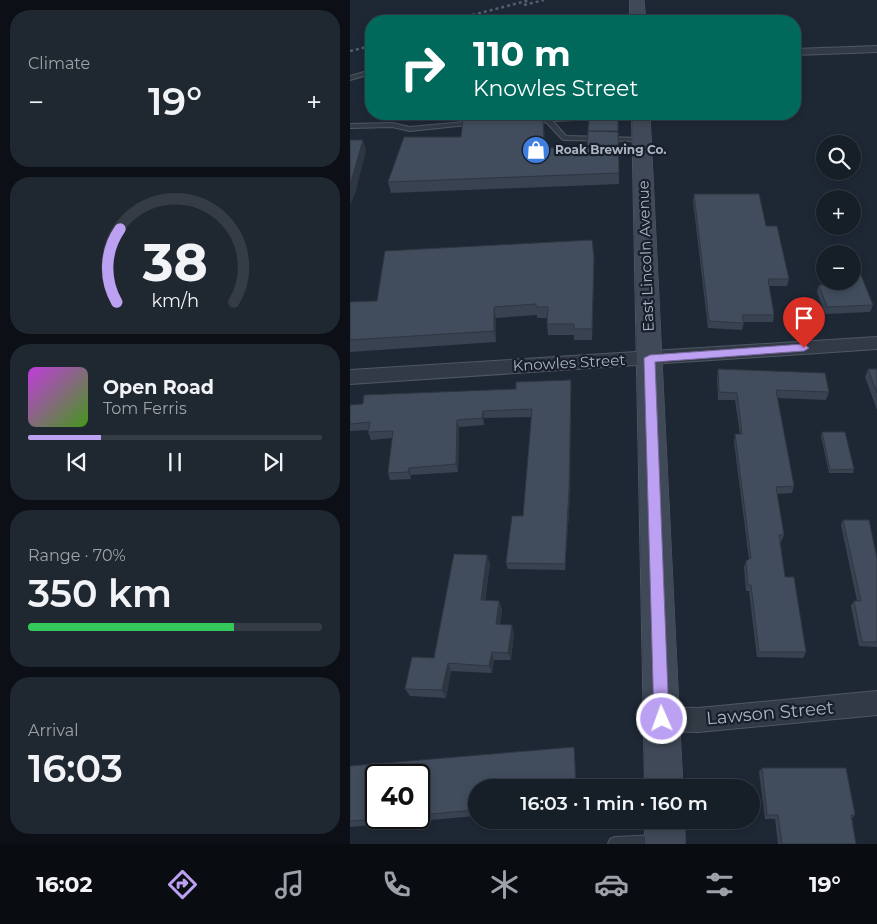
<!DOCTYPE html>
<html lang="en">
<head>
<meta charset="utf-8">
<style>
  :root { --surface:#161e28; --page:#1f2730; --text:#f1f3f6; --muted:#9ea2a8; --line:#353c45; --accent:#bca0f2 }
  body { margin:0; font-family:Montserrat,sans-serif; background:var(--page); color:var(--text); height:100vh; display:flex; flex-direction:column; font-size:19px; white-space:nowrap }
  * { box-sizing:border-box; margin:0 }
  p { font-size:16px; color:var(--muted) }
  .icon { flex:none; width:28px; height:28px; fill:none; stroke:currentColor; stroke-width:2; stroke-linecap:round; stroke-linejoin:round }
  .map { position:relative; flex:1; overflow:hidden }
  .details { display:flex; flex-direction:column; gap:10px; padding:10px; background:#0c1016; width:350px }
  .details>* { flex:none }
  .hud { position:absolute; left:15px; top:15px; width:436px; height:105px; border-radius:20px; box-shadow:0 2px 8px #0003,0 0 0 1px var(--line); background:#00695c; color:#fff; overflow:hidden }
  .fabs { position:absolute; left:466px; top:135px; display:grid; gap:10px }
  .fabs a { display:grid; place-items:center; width:45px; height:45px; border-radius:50%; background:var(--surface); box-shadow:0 2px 8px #0003,0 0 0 1px var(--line); font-size:25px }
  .speed { position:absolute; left:15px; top:764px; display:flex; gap:10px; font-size:25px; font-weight:700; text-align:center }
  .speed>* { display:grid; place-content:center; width:65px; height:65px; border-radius:50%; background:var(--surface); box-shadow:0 2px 8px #0003,0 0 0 1px var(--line); line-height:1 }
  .speed .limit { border:2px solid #111; border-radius:8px; background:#fff; color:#111 }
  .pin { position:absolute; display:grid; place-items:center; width:42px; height:42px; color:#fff; margin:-51px -21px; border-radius:50% 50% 50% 0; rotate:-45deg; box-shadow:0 0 5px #0007 }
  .pin .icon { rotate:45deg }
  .me { position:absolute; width:55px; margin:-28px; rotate:358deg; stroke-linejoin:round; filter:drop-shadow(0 0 4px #0008) }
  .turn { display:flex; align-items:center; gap:18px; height:105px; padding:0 25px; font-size:22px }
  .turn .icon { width:65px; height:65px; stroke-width:2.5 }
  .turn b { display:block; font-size:35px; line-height:42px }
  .big { font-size:38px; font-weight:600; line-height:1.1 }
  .details .card { flex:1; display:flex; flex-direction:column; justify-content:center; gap:8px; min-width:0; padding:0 18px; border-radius:20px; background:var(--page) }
  .details .dial { align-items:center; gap:0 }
  .dial svg { height:130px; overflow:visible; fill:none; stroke:var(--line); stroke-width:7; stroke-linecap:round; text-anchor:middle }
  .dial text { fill:var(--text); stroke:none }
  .song { display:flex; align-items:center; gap:15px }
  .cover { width:60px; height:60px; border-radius:8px; background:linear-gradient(135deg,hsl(290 70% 55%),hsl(100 70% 35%)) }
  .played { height:5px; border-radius:2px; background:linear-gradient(90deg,var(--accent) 25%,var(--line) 25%) }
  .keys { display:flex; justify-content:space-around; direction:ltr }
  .heat { display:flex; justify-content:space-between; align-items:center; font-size:28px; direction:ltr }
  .charge { height:8px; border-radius:4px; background:linear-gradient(90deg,#34c759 70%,var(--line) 0) }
  .trip { position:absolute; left:118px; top:779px; width:292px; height:50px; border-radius:25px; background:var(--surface); box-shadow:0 2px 8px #0003,0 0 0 1px var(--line); font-weight:600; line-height:50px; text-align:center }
  .dock { display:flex; height:80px; justify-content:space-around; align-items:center; background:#090c10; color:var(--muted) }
  .dock .icon { width:35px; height:35px }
  .dock .selected { color:var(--accent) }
  .dock b { font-size:22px; color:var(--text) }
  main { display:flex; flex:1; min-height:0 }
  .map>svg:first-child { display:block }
</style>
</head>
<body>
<main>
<section class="details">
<div class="card"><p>Climate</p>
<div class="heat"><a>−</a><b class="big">19°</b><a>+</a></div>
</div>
<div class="card dial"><svg viewBox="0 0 100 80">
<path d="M14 69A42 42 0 1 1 86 69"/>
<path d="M14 69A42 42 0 0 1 16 24" stroke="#bca0f2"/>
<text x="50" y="56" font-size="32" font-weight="700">38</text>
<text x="50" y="72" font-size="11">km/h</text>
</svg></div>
<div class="card">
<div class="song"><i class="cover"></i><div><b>Open Road</b><p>Tom Ferris</p></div></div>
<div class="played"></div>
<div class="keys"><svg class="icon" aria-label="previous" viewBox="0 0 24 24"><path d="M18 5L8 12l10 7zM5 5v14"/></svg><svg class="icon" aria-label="pause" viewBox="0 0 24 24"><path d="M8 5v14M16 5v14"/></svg><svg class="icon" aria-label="next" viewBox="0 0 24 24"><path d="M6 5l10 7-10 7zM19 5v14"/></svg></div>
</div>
<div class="card"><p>Range · 70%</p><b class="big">350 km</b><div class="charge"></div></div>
<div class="card"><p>Arrival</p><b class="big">16:03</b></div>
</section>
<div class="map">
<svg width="527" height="844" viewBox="0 0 527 844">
  <rect width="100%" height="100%" fill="#1e2835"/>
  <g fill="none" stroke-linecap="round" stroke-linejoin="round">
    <defs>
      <g id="lane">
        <path d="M21 70V74L0 80V76Z"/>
        <path d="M291 114 294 116 293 117 203 121 216 136 293 138 294 139 291 141 214 140 212 139 196 122 182 123 179 121 182 119 237 115Z"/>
        <path d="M125 121 127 122V124L60 131 42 127 0 128V124L42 123 60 127Z"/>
        <path d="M307 835 312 837 313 844H258L260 839 265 837Z"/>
      </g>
      <g id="street">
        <path d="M527 46V52L445 55V49Z"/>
        <path d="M527 337V349L0 384V370Z"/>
        <path d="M527 691V715L348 732 312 731 303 728 300 719 303 710 312 707 348 708Z"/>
      </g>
      <g id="secondary">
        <path d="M280 0H294L296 21H280Z"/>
        <path d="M282 114H300L333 788H295Z"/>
        <rect x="295" y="820" width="40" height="24"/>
      </g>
    </defs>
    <!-- lane casing -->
    <use href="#lane" stroke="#4f5764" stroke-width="2"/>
    <!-- street casing -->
    <use href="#street" stroke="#4f5764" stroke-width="2"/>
    <!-- secondary casing -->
    <use href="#secondary" stroke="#4f5764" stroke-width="1"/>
    <!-- lane -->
    <use href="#lane" fill="#323a45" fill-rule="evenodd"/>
    <!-- street -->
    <use href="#street" fill="#323a45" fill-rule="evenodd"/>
    <!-- secondary -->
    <use href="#secondary" fill="#404958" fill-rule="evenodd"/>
    <!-- rail -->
    <g stroke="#535e6d" stroke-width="2.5" stroke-dasharray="3 3" stroke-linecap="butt">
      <path d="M174 5 194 0"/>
      <path d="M99 21 180 0"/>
      <path d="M0 51 21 46"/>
    </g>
  </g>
  <!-- wall -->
  <g fill="#384250" fill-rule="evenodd">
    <path d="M194 128 195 148 237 147 268 132 269 184 41 193 38 182 111 137Z"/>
    <path d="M344 194 416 226 439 279 437 286H419L424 315 423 322H394L392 330 358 328 343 201Z"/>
    <path d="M244 268 242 340H224V335H198L197 324V318H187V315L146 318V342L0 352V302L27 301Z"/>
    <path d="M489 281H502L523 305 520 312 475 314 467 292 469 285 490 284Z"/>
    <path d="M368 369 479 392 476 400 427 398 444 486 442 493 427 494 434 535 431 542H430L435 577 456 652 453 658 407 657 399 591H396L394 567 396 561 399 559 384 442 385 434H390L385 400H368L367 377Z"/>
    <path d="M518 369H527V410L515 377Z"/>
    <path d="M221 380 220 496 215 570 158 569 156 563 173 516 182 417 134 418V425L109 427 108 472 61 475V479L40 480 38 473 42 438 21 440 18 432 19 430 0 431V405L166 389Z"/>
    <path d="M472 432 504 469 503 473H479L471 436Z"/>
    <path d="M493 520 527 559V647L509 646 501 606 504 601H507L491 525Z"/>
    <path d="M137 555 140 564 135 601H149L152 610 150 624 164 633 161 660H144L142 673 101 671 96 698 60 696 55 689 84 658Z"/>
    <path d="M225 754 126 788V816L0 827V766ZM69 775V818H26Z"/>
    <path d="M412 768 505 815 502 818 506 844H428L425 819H415L409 772Z"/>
  </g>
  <!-- shaded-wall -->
  <g fill="#2e3641">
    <path d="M13 140 16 151 5 194 0 205V185Z"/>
    <path d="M244 257V268L242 340V329Z"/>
    <path d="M144 307 146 318V342L144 331Z"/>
    <path d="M221 380 220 496 215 570V564Z"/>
    <path d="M133 411 134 418V425L132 418Z"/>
    <path d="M107 420 109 427 108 472 106 464Z"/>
    <path d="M59 468 61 475V479L58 472Z"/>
    <path d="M137 555 140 564 133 609 131 600Z"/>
    <path d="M149 601 152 610 148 633 146 624Z"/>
    <path d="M162 625 164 633 161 660 158 653Z"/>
    <path d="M142 652 144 660 142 673 139 666Z"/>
    <path d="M98 663 101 671 96 698 92 690Z"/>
    <path d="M224 747 225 754 226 788Z"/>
  </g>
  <!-- building -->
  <g fill="#414d5d" stroke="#2e3641">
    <path d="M193 117 194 148 237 147 238 131 268 132 269 173 38 182 54 137H111L113 120Z"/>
    <path d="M239 117H268V131H238Z"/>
    <path d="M0 140H13L0 185Z"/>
    <path d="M344 194H409L416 226H427L439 279H418L424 315H392L394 323 359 321Z"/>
    <path d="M242 240 244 257 242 329H224V324H197L198 307H186V304L144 307V331L0 340V302L27 301 35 251Z"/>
    <path d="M502 260H505L523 305 477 307 469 285 494 284 493 281H502Z"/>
    <path d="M368 369 475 373 479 392 426 390 444 486 426 487 434 535H429L435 577H444L456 652H409L401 585H398L396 561 401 558 385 434H392L387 393 369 392Z"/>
    <path d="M518 369H527V393Z"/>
    <path d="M221 380 219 489 215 564 156 563 162 516H173L182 409 133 411 132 418 107 420 106 464 59 468 58 472 38 473 43 431 18 432 20 422 0 424V405L13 404 14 395 166 389V382Z"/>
    <path d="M472 432H495L504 469 480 470Z"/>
    <path d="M493 520H519L527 559V642H512L504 601H511Z"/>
    <path d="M104 554 137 555 131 600 149 601 146 624 162 625 158 653 142 652 139 666 98 663 92 690 55 689 62 657 84 658Z"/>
    <path d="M224 747 226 788H126V810L69 815V775H26V818H43L0 821V766Z"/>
    <path d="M412 768H496L505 815H501L506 844H432L428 815H417Z"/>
  </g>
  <!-- route -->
  <path fill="#bca0f2" stroke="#7a689d" d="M454 344 459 348 454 351 305 362 319 719 317 724 312 727 307 724 304 719 294 358 300 355Z"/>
  <!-- icons -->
  <defs>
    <symbol id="shop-disc" viewBox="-11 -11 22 22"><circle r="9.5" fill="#3f7fe0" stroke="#181f2a"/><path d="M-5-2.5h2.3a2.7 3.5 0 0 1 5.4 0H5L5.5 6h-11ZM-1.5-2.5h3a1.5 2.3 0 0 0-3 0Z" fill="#fff"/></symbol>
  </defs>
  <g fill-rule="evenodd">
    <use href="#shop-disc" x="170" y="134" width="32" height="32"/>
  </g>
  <g text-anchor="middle" stroke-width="4.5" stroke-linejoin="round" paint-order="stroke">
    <!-- far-poi labels -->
    <g font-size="12" font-weight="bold" fill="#abb4c3" stroke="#181f2a" text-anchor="start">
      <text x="205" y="154">Roak Brewing Co.</text>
    </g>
    <!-- street labels -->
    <g font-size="15" fill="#abb4c3" stroke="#181f2a">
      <text transform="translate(296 256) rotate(-92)" y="5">East Lincoln Avenue</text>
      <text transform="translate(219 363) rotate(-3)" y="5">Knowles Street</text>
    </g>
    <!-- near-street labels -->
    <g font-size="18" fill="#abb4c3" stroke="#181f2a">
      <text transform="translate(420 713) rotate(-5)" y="6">Lawson Street</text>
    </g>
  </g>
</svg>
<div class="fabs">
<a><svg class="icon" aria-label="search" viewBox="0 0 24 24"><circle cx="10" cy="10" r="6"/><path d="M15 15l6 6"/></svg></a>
<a>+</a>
<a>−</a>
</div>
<div class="speed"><div class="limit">40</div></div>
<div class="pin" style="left:454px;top:348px;background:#d93025"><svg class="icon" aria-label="arrive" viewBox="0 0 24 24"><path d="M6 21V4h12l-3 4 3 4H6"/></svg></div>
<svg class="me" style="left:312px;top:719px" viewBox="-20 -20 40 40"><circle r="17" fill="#bca0f2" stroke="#fff" stroke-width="3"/><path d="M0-11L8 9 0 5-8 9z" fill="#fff"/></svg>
<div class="trip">16:03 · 1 min · 160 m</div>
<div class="hud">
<div class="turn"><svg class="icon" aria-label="right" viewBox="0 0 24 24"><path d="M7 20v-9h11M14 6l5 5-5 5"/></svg><div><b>110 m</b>Knowles Street</div></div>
</div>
</div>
</main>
<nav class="dock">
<b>16:02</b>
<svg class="icon selected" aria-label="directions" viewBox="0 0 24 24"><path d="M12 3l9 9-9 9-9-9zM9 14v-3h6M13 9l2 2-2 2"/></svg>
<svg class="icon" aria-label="music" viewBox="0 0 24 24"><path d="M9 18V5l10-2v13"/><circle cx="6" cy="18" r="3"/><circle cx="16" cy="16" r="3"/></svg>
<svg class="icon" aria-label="phone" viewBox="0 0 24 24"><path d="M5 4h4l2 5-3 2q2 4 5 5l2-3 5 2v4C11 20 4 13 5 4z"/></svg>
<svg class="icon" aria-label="climate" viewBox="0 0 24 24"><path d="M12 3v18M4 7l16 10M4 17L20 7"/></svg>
<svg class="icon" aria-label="car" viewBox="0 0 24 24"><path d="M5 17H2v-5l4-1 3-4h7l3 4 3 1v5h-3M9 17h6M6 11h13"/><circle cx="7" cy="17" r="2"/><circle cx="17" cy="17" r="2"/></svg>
<svg class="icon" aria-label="filters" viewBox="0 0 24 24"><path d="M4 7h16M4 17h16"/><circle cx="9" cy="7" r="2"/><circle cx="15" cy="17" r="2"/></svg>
<b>19°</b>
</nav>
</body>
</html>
